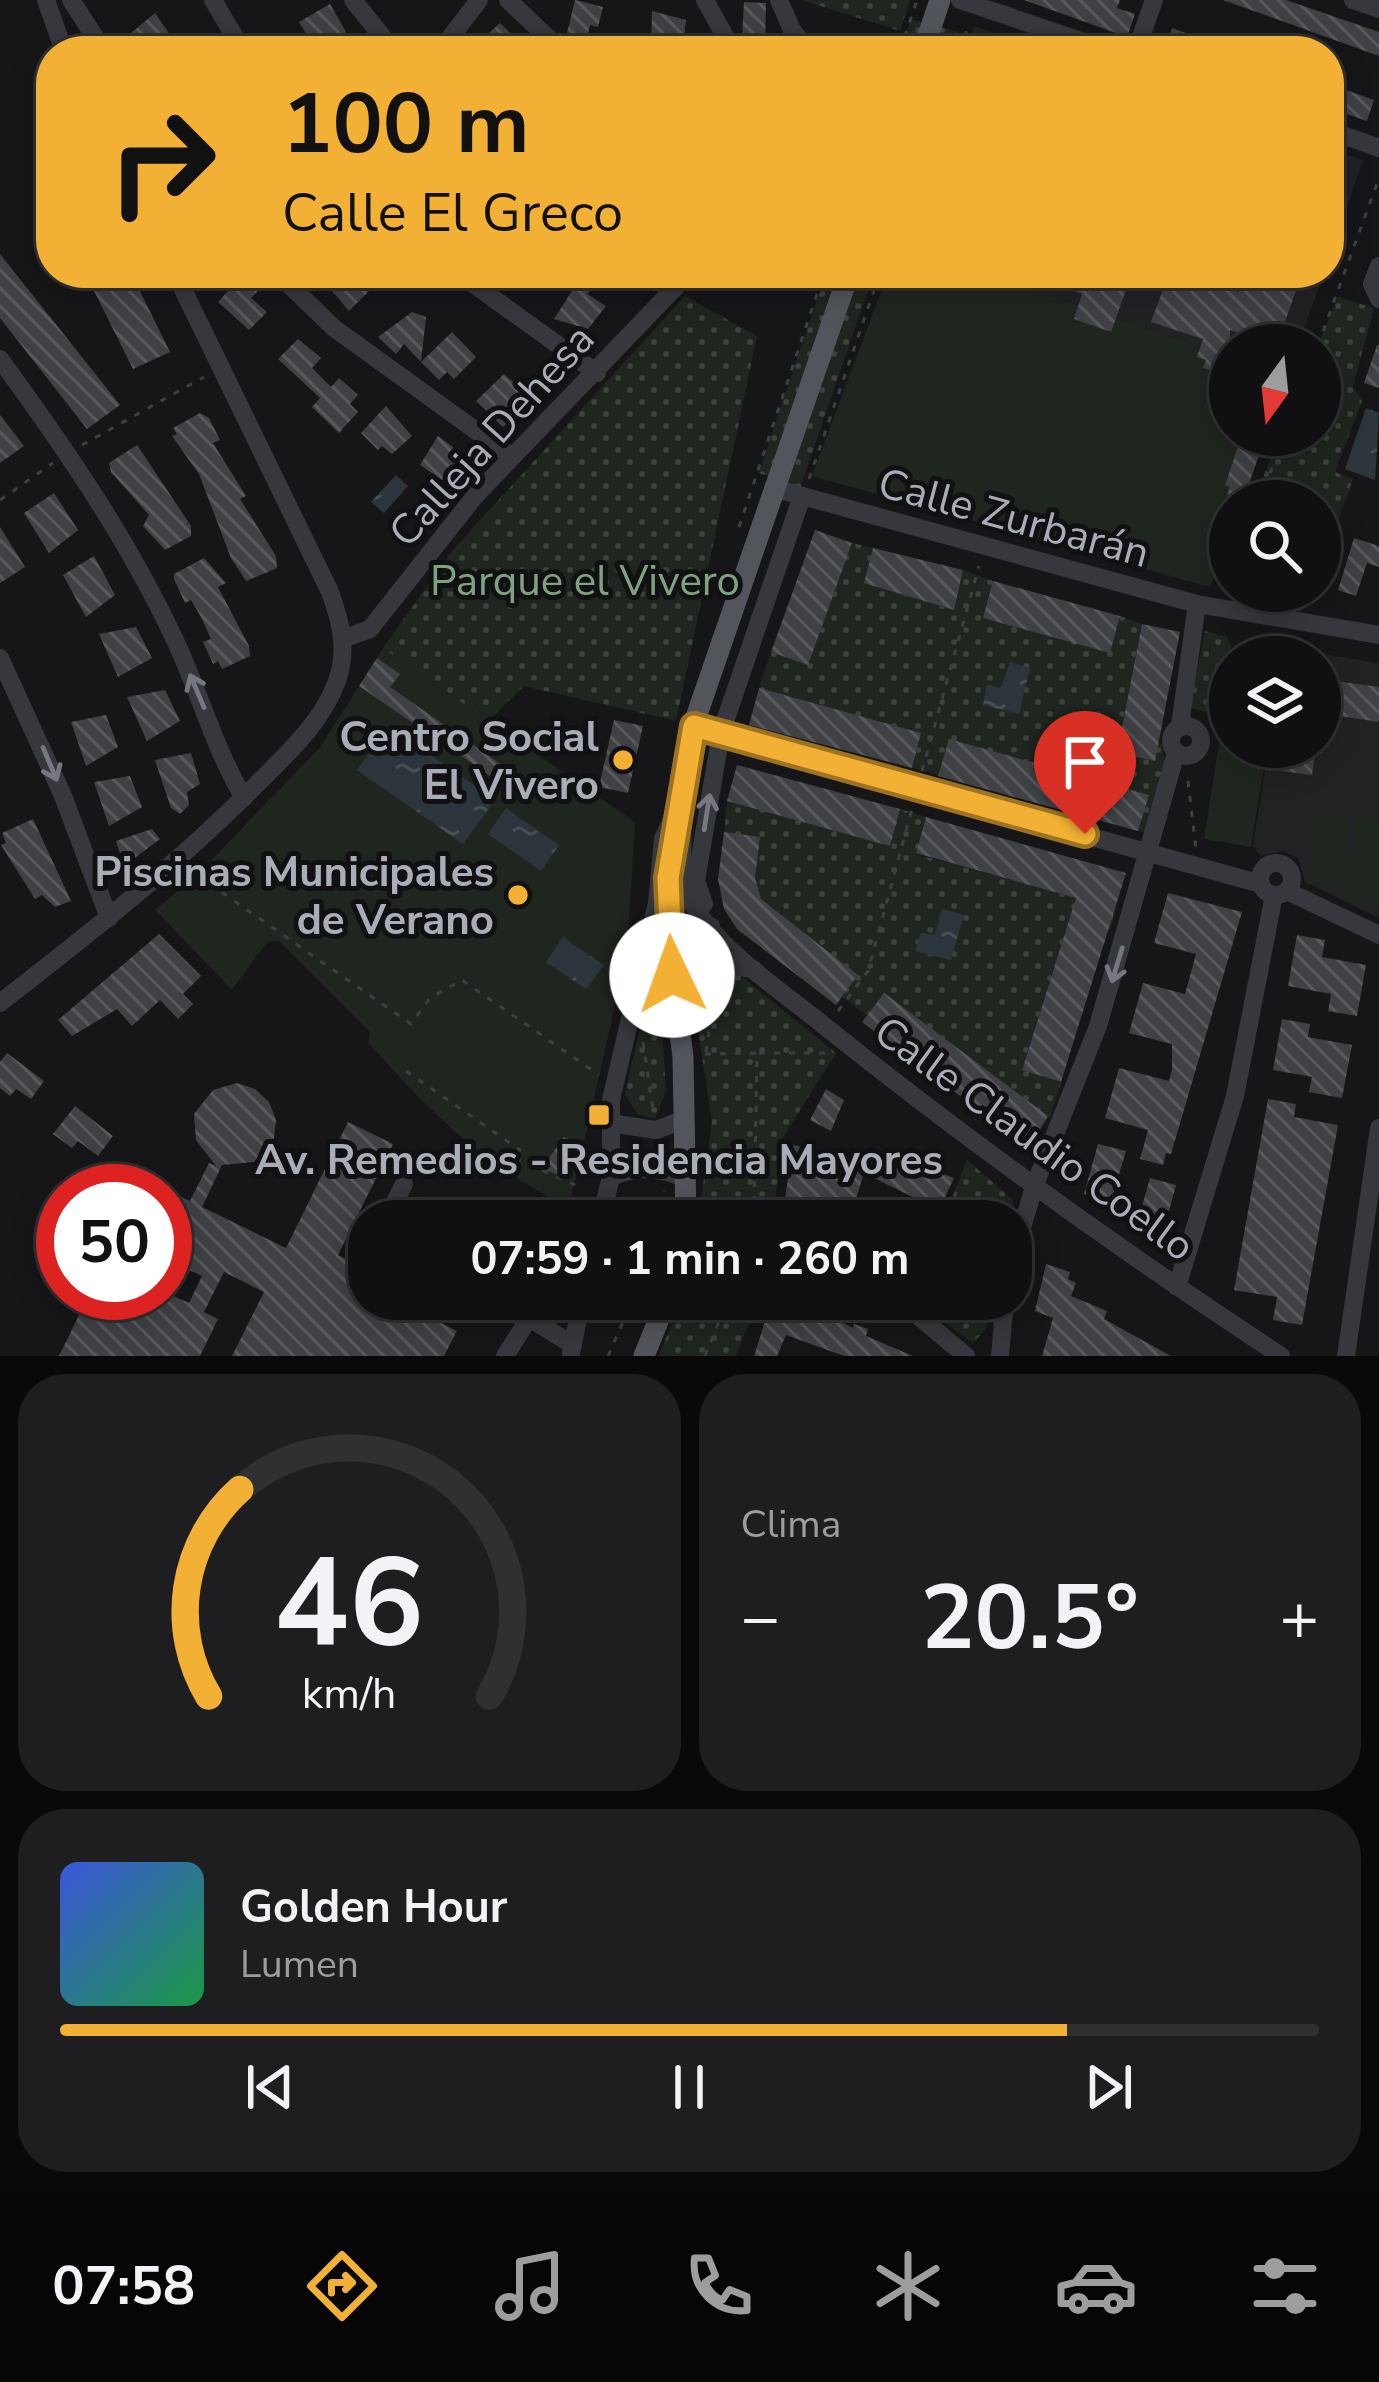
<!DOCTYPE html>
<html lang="es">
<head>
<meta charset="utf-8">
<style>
  :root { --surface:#101012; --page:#1e1e20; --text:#f1f3f6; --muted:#9c9d9f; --line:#303032; --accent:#f2b134 }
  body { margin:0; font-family:"Nunito Sans",sans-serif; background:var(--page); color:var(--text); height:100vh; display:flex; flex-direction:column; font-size:45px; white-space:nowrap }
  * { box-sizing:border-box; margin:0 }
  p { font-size:39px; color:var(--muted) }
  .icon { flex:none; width:66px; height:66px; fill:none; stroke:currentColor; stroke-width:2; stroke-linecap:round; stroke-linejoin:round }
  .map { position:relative; height:1356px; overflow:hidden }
  .details { display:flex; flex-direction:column; gap:18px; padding:18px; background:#09090a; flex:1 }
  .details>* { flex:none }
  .guide { position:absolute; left:36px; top:36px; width:1308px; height:252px; border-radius:48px; box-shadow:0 6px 30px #0003,0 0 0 3px var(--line); background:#f2b134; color:#111; overflow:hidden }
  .needle { width:78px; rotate:195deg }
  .tools { position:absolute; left:1209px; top:324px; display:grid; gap:24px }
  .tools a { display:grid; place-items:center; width:132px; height:132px; border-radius:50%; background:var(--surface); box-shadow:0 6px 30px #0003,0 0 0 3px var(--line); font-size:60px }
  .speed { position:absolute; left:36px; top:1164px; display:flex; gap:24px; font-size:60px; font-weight:700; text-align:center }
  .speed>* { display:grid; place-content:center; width:156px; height:156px; border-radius:50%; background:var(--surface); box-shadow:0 6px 30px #0003,0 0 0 3px var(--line); line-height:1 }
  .speed .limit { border:18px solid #d22; background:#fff; color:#111 }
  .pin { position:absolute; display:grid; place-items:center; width:102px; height:102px; color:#fff; margin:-123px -51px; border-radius:50% 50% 50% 0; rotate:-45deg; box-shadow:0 0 12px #0007 }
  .pin .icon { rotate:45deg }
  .me { position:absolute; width:132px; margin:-66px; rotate:357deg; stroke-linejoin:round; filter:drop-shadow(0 0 9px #0008) }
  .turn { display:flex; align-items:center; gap:42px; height:252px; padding:0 48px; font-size:54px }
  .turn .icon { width:156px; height:156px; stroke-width:2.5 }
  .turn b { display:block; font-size:84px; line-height:102px }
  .big { font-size:90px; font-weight:700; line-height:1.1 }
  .details .card { flex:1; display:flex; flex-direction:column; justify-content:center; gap:18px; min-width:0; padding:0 42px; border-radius:48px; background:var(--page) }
  .details .dial { align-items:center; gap:0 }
  .dial svg { height:312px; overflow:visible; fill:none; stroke:var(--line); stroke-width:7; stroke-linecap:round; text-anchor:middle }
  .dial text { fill:var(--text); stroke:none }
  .song { display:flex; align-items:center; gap:36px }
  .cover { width:144px; height:144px; border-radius:18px; background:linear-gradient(135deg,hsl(230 70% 55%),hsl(140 70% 35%)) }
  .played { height:12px; border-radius:6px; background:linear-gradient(90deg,var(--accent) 80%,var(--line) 80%) }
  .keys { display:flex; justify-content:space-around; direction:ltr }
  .heat { display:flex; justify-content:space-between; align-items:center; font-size:66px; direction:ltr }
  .details .tiles { flex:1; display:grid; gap:18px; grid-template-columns:1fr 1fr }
  .card:last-child { grid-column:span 2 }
  .trip { position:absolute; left:348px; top:1200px; width:684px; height:120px; border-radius:48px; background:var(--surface); box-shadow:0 6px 30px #0003,0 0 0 3px var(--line); font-weight:700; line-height:120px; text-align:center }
  .menu { display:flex; height:192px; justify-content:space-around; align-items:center; background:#060607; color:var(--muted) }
  .menu .icon { width:84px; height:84px }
  .menu .on { color:var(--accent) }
  .menu b { font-size:54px; color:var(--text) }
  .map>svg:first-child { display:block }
</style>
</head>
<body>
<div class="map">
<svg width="1379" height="1356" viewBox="0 0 1379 1356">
  <defs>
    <pattern id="grass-dots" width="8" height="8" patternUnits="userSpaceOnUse" patternTransform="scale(3)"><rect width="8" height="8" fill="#1e261f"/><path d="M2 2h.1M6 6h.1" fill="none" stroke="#3c433d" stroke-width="1.8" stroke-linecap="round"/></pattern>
    <pattern id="water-ripples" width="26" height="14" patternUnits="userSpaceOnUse" patternTransform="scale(3)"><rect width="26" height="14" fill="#2c353c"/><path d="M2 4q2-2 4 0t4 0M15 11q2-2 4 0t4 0" fill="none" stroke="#485056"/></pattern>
    <pattern id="building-back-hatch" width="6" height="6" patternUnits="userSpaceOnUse" patternTransform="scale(3)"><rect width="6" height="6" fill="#404145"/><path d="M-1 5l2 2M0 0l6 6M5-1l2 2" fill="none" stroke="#595a5e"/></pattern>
  </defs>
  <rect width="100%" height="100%" fill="#161618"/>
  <!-- built -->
  <g fill="#222225">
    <path d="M974 26 1046 51H965Z"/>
    <path d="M1329 148 1363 160 1329 258Z"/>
    <path d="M985 273H1324L1298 345H1230V357Z"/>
    <path d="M1285 648 1379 663V918L1305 882 1298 858 1282 851 1261 856 1253 846 1269 747H1320V657H1284Z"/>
  </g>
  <!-- grass -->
  <g fill="url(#grass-dots)">
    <path d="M801 0H910L900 31Z"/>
    <path d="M911 19 958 32 951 51H900Z"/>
    <path d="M826 273H874L800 488 759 473Z"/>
    <path d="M685 296 757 336 676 721 524 686 488 721 383 648 452 551Z"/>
    <path d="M1338 297 1374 308 1353 386 1362 401 1335 472 1353 479 1335 529 1320 526V501H1253L1281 435H1320L1318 345Z"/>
    <path d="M852 543 873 548 865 583 953 610 963 570 993 581 984 618 1110 652 1120 616 1142 624 1117 753 1154 761 1158 743 1162 745 1165 764 1148 833 1138 831 1148 795 949 740 938 775 912 768 921 733 759 688 771 652 808 664Z"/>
    <path d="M1205 631 1227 637 1231 646 1218 715 1190 708Z"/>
    <path d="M727 801 889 845 900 809 926 817 916 854 1116 909 1110 930 1069 920 1022 1069 1061 1083 1050 1118 884 994 867 1015 842 997 858 975 761 899 755 878 760 838 724 832Z"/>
    <path d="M657 956 666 1090 655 1119 637 1114 625 1094Z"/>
    <path d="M719 971 736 972 836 1053 783 1137 773 1221H698L712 1121 694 1004 696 988Z"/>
    <path d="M967 1160 1013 1200 1009 1221H943Z"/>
    <path d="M683 1299H758L736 1356H658Z"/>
    <path d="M928 1299H992L985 1330 973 1343 925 1309Z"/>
  </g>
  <!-- pitch -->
  <g fill="#1e261f">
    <path d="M888 273H985L1230 357V435H1266L1241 501H1230V531L1210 587 812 476Z"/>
    <path d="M383 648 635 822 627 954 569 1207C486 1168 428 1111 368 1042L370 1032 279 941 267 942 232 990 155 910 201 871 321 746Z"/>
    <path d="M1220 736 1230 737V747H1267L1251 847 1204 839Z"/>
    <path d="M1315 815 1350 820 1342 887 1306 882Z"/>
    <path d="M1355 817 1379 820V905L1345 901Z"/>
  </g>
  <!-- water -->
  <g fill="url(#water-ripples)">
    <path d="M1366 408 1379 413 1375 480 1345 469Z"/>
    <path d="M396 475 408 486 384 513 371 502Z"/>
    <path d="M1010 662 1030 668 1019 714 983 705 987 685 1001 688Z"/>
    <path d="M389 726 495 800 463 844 357 770Z"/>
    <path d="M506 808 559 845 541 871 488 834Z"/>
    <path d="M942 909 964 915 951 960 915 951 921 933 935 935Z"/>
    <path d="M563 937 604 965 586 989 546 962Z"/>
  </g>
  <!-- building -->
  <g fill="url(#building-back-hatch)">
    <path d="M575 0 603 7 598 27 590 25 587 38 567 33Z"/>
    <path d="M1024 0H1120L1117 8 1135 14 1127 37Z"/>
    <path d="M1223 0H1286L1379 32V56Z"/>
    <path d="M744 2 766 3 765 47 745 45 742 39Z"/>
    <path d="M330 4 346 32 352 51H317L299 22Z"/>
    <path d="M652 11 686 20 683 46 651 47Z"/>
    <path d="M155 13 173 39 157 51H135L125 38Z"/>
    <path d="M500 23 516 39 508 45 512 51H469Z"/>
    <path d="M1172 28 1229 49V51H1165Z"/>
    <path d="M1329 84 1374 100 1367 121 1329 108Z"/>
    <path d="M0 254 120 405 87 429 0 318Z"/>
    <path d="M85 273H131L170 352 133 369Z"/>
    <path d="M317 273H360L373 287 349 311Z"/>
    <path d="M1028 273H1132L1111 332 1074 319 1082 294Z"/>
    <path d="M1169 273 1239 292 1245 273H1302L1277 345 1230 330V377L1203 368 1206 360 1197 357 1203 339 1151 322Z"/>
    <path d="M580 278 593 287 587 294 606 306 588 329 554 319Z"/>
    <path d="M250 279 261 288 251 298 267 312 249 330 218 302 237 281 242 287Z"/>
    <path d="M412 312 426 317 421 362 404 344 396 354 378 337Z"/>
    <path d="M452 332 476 357 454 379 447 372 439 380 421 362Z"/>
    <path d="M298 339 321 358 312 368 331 387 339 378 358 395 350 404 358 412 339 433 312 407 320 398 278 359Z"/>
    <path d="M1377 345H1379V388L1364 383Z"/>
    <path d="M504 374 533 399 503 427 476 401Z"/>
    <path d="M386 406 412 436 392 454 382 446 378 450 361 433Z"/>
    <path d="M200 413 209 418 220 440 213 443 246 496 240 499 276 556 277 568 246 581 231 558 199 474 172 436 177 434 173 428Z"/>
    <path d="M0 415 24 446 0 463Z"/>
    <path d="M1242 435H1266L1243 501 1227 495 1230 487 1225 485Z"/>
    <path d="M438 436 462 454 448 484 420 465Z"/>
    <path d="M137 445 191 526V536L165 550 143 526 149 515 111 472 109 463Z"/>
    <path d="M54 493 78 530 49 553 24 513Z"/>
    <path d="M0 527 25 567 0 583Z"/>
    <path d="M815 530 852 543 808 665 771 652Z"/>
    <path d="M1354 538 1379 546V567L1367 563 1356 596 1338 590Z"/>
    <path d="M873 548 963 570 954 610 864 583Z"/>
    <path d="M94 556 115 595 86 617 63 575Z"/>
    <path d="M204 558 226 583 218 587 249 646 250 656 222 669 218 661 213 664 203 642 211 639 201 617 191 600 185 603 174 579V574Z"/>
    <path d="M993 581 1120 616 1110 653 983 618Z"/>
    <path d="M1142 624 1180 632 1155 761 1117 753Z"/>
    <path d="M136 627 152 658 118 677 99 634Z"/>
    <path d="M377 658 400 674 390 687 516 775 508 788 359 686Z"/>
    <path d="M1320 672 1337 676 1335 681 1379 687V722L1320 713Z"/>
    <path d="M759 688 921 733 912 768 749 725Z"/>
    <path d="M165 690 180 721 147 741 127 697Z"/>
    <path d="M106 715 118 747 86 766 71 722Z"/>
    <path d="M614 720 643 726 628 793 599 787Z"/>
    <path d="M949 739 1149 795 1138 831 938 776Z"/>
    <path d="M1284 747H1316L1312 775 1281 771Z"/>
    <path d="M191 753 200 784 187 792 189 805 180 814 171 808 155 760Z"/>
    <path d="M737 765 900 809 890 846 727 801Z"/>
    <path d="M130 776 142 807 109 826 94 782Z"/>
    <path d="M926 817 1126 873 1061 1082 1022 1070 1076 898 916 853Z"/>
    <path d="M33 819 71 901 55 907 42 895 35 899 1 845 6 843 2 833Z"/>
    <path d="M152 829 160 839 124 866 116 841Z"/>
    <path d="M724 832 760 837 755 878 761 899 858 975 836 1005 737 929 724 909 718 879Z"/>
    <path d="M1168 893 1242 912 1171 1154 1166 1153 1163 1165 1140 1159 1148 1130 1105 1118 1119 1068 1169 1081 1172 1069V1044L1129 1033 1143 983 1185 994 1196 954 1154 943Z"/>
    <path d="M159 934 201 976 183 994 193 1004 178 1019 160 1000 132 1026 117 1009 72 1036 58 1020Z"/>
    <path d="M1297 935 1325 940 1322 957 1366 965 1357 1016 1328 1011 1331 994 1288 986Z"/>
    <path d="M884 993 1048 1116 1029 1148 862 1022Z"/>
    <path d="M1282 1019 1310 1024 1308 1037 1352 1045 1342 1098 1309 1092 1312 1077 1273 1070Z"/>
    <path d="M7 1053 44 1081 31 1099 16 1089 10 1096 0 1088V1062Z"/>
    <path d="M237 1083 255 1089 269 1102 276 1120 274 1138 254 1162 222 1165 202 1207 286 1248 348 1122 393 1144 338 1255 369 1271V1299H393L457 1331 444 1356H232L264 1292 224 1272 204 1312 218 1319 200 1356H59L84 1305 98 1312 107 1293H167L189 1303 202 1276 165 1258V1210L173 1193 190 1201 209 1163 216 1166 196 1140 194 1114 213 1090Z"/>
    <path d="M826 1089 844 1100 831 1131 810 1120Z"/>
    <path d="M1268 1099 1296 1104 1294 1117 1338 1125 1302 1325 1273 1320 1277 1297 1234 1290Z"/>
    <path d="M75 1106 113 1136 98 1156 78 1141 72 1148 53 1134Z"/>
    <path d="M564 1137 575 1142 567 1179 542 1168Z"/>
    <path d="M1098 1144 1126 1151 1111 1201 1084 1194Z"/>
    <path d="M793 1145 898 1168 902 1159 954 1178 939 1210 864 1173 855 1202 905 1221H850L821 1212 823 1206 785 1199Z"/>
    <path d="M1150 1178 1176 1185 1162 1236 1136 1228Z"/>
    <path d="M1046 1264 1070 1272 1068 1279 1076 1283 1071 1296 1107 1311 1104 1319 1171 1356H1042L1053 1318 1035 1311Z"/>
    <path d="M772 1299 827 1308 825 1314 853 1328 854 1324 868 1329 866 1336 913 1356H844L786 1335 777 1356H754Z"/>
  </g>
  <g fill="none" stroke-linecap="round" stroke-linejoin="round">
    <!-- path -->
    <g stroke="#3d3f44" stroke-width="3" stroke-dasharray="6 9" stroke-linecap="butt">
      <path d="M900 51 917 0"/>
      <path d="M959 51 969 24"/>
      <path d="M1318 345 1379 178"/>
      <path d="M82 445 204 377"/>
      <path d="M809 479 880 273"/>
      <path d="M0 500 53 463"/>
      <path d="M1259 501 1285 435"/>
      <path d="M739 527 824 273"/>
      <path d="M1224 590 1230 575"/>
      <path d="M922 771 979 566"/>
      <path d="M1188 781 1196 849"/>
      <path d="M201 871 220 891 411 1024 430 998 462 980 599 1075"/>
      <path d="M838 1011 868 971 912 809"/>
      <path d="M643 1042 653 1110"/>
      <path d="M706 1052 715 990"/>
      <path d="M759 1053H833"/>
      <path d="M705 1054 757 1053 754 1221"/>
      <path d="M406 1071 520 1150 514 1158 575 1185"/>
      <path d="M659 1221 664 1191"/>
      <path d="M608 1356 633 1299"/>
      <path d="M705 1356 728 1299"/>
    </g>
    <!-- minor -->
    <g stroke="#37383d" stroke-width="18">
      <path d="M46 0 64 51"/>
      <path d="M71 0 104 51"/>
      <path d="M213 0 243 51"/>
      <path d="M353 0 394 51"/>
      <path d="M508 0 562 51"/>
      <path d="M705 0 733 51"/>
      <path d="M779 0 792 30 809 51"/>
      <path d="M960 0 1111 51"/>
      <path d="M1353 0 1379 9"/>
      <path d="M440 51 479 0"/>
      <path d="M817 51 833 46 845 51"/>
      <path d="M1136 51 1154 0"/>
      <path d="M1329 130 1379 148"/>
      <path d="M1379 266 1372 284 1379 299"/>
      <path d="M277 273 334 328 511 456"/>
      <path d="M458 273 597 373"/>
      <path d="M0 359C65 448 127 538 174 638 199 690 214 748 244 798"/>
      <path d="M773 488 1197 604 1379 635"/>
      <path d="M343 639 370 629 475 496 689 273"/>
      <path d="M0 658 63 796 109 918"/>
      <circle cx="1186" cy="741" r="15"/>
      <path d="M693 726 1261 884"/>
      <path d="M1180 726 1197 604"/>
      <path d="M681 818C686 845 676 874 689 898 716 949 778 988 822 1024 969 1142 1123 1252 1281 1356"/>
      <circle cx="1276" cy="879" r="16"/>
      <path d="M1287 891 1379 935"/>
      <path d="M704 904 696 881 721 733 802 496"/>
      <path d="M711 926 669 944 716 963 753 969"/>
      <path d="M0 1003C90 933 179 863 259 782 289 752 322 722 337 681 348 650 341 622 330 592L175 273"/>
      <path d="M686 1024 690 988 716 963"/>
      <path d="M610 1123 656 1130 683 1120"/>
      <path d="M611 1177C639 1165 659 1168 687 1179"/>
      <path d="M385 1221 404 1184"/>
      <path d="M600 1221 611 1177V1100L657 903 663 839 673 817"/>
      <path d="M1011 1265 1034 1187 1098 1026 1176 753"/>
      <path d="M1177 1287 1235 1096 1274 895"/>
      <path d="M498 1299 573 1345"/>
      <path d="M898 1299 966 1356"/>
      <path d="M571 1353 582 1299"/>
      <path d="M505 1356 541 1299"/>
      <path d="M1000 1356 1005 1299"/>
      <path d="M1346 1356 1379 1128"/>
    </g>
    <!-- major -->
    <g stroke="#53555c" stroke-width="21">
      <path d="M923 51 940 0"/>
      <path d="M686 1221 683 1057 669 944V877L678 808 693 726 849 273"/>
      <path d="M644 1356 667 1299"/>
    </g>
  </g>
  <!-- one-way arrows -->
  <defs><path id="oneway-shaft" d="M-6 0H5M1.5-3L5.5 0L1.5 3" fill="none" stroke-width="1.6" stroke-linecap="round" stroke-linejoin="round" transform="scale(3)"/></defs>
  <g stroke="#757881">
    <use href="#oneway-shaft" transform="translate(197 691) rotate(-113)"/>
    <use href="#oneway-shaft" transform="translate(50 764) rotate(67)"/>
    <use href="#oneway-shaft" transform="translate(707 812) rotate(-81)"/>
    <use href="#oneway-shaft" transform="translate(1117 965) rotate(107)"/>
  </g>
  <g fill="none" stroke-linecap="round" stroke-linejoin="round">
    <defs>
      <path id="route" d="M672 975 668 878 694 726 1085 834"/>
    </defs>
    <!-- route casing -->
    <use href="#route" stroke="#9d7322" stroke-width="30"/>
    <!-- route -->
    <use href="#route" stroke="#f2b134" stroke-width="21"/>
  </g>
  <!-- markers -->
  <g fill="#f2b134" stroke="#111113" stroke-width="4.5">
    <circle cx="623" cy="760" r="12"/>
    <circle cx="518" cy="895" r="12"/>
    <rect x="587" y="1103" width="24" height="24" rx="6"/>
  </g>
  <g text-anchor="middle" stroke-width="10" stroke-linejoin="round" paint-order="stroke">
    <!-- street labels -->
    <g font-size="42" fill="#a8adb8" stroke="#111113">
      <text transform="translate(491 435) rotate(-48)" y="15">Calleja Dehesa</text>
      <text transform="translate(1014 517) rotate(15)" y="15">Calle Zurbarán</text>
      <text transform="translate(1035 1138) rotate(36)" y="15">Calle Claudio Coello</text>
    </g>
    <!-- park labels -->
    <g font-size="42" fill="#7fa381" stroke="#111113">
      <text x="585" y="595">Parque el Vivero</text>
    </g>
    <!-- poi labels -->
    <g font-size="42" font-weight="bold" fill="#a8adb8" stroke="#111113" text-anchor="end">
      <text x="599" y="751">Centro Social<tspan x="599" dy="48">El Vivero</tspan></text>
      <text x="494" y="886">Piscinas Municipales<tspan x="494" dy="48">de Verano</tspan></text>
      <text x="599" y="1174" text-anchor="middle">Av. Remedios - Residencia Mayores</text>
    </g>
  </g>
</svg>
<div class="tools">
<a><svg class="needle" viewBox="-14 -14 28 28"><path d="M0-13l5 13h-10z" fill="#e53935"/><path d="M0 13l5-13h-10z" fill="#9c9d9f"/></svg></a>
<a><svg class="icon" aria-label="search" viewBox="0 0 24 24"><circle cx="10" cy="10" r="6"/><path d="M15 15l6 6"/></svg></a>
<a><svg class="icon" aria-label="layers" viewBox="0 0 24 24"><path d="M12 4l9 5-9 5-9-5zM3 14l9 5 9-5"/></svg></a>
</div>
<div class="speed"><div class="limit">50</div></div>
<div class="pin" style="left:1085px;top:834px;background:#d93025"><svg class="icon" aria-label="arrive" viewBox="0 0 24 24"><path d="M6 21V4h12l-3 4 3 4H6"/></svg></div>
<svg class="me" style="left:672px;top:975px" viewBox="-20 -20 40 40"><circle r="19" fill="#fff"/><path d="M0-13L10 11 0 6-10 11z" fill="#f2b134"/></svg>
<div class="trip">07:59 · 1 min · 260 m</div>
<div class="guide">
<div class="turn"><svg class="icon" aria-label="right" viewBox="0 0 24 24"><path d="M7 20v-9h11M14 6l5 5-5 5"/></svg><div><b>100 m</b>Calle El Greco</div></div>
</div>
</div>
<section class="details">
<div class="tiles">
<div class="card dial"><svg viewBox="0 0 100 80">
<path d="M14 69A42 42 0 1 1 86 69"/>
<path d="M14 69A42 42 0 0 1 22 16" stroke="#f2b134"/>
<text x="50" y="56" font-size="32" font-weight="700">46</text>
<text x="50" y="72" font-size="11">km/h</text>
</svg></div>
<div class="card"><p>Clima</p>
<div class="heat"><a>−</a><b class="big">20.5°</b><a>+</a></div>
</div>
<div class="card">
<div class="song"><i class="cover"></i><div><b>Golden Hour</b><p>Lumen</p></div></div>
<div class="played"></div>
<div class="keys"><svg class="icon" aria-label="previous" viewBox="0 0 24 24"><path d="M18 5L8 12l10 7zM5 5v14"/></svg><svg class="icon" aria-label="pause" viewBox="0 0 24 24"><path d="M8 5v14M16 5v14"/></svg><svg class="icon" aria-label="next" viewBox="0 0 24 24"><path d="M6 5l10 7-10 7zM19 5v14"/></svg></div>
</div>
</div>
</section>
<nav class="menu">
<b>07:58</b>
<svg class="icon on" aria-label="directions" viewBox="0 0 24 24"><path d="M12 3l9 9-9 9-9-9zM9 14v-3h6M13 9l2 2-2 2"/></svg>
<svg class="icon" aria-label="music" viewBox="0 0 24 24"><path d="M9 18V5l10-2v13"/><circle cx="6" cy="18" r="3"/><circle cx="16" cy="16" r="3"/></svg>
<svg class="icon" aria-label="phone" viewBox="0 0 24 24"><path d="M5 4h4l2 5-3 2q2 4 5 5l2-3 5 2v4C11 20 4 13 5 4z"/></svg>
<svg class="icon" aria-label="climate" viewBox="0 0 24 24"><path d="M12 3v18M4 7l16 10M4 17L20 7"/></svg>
<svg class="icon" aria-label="car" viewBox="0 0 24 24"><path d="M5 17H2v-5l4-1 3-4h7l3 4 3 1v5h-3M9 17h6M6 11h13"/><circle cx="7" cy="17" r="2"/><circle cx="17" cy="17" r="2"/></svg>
<svg class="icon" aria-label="filters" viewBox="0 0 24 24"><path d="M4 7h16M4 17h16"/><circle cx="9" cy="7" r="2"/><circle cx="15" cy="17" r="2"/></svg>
</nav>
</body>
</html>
